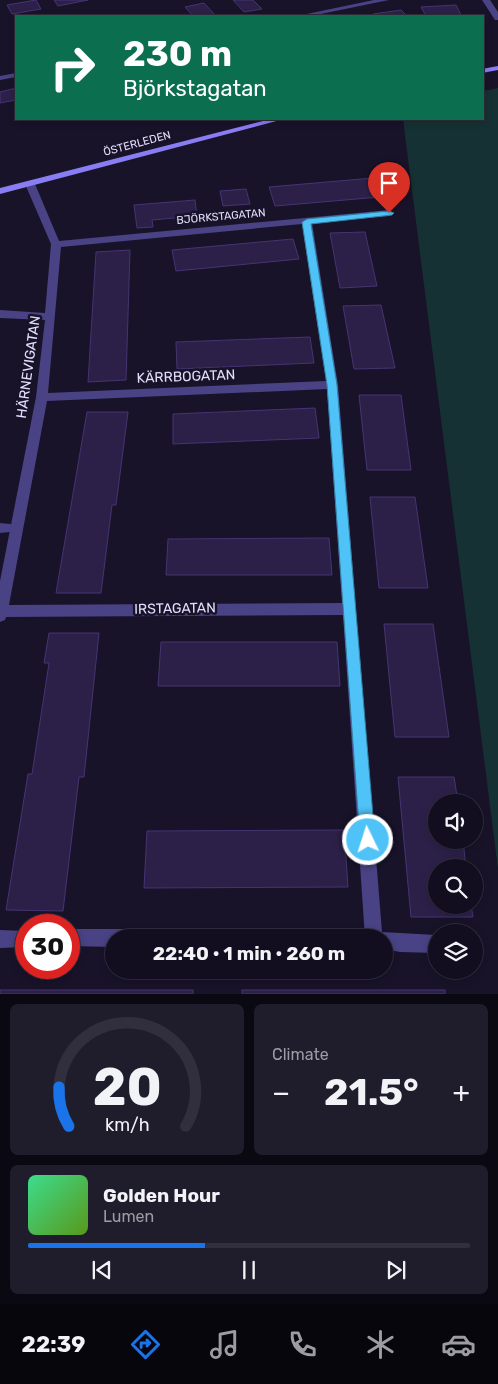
<!DOCTYPE html>
<html lang="en">
<head>
<meta charset="utf-8">
<style>
  :root { --surface:#120e1f; --page:#1f1c2c; --text:#f1f3f6; --muted:#9c9ca4; --line:#312e3d; --accent:#1a73e8 }
  body { margin:0; font-family:Rubik,sans-serif; background:var(--page); color:var(--text); height:100vh; display:flex; flex-direction:column; font-size:19px; white-space:nowrap }
  * { box-sizing:border-box; margin:0 }
  p { font-size:16px; color:var(--muted) }
  .icon { flex:none; width:28px; height:28px; fill:none; stroke:currentColor; stroke-width:2; stroke-linecap:round; stroke-linejoin:round }
  .map { position:relative; height:994px; overflow:hidden }
  .panel { display:flex; flex-direction:column; gap:10px; padding:10px; background:#0a0811; flex:1 }
  .panel>* { flex:none }
  .guide { position:absolute; left:15px; top:15px; width:469px; height:105px; border-radius:0px; box-shadow:0 2px 8px #0003,0 0 0 1px var(--line); background:#0b6e4f; color:#fff; overflow:hidden }
  .tools { position:absolute; left:428px; top:794px; display:grid; gap:10px }
  .tools a { display:grid; place-items:center; width:55px; height:55px; border-radius:50%; background:var(--surface); box-shadow:0 2px 8px #0003,0 0 0 1px var(--line); font-size:25px }
  .speed { position:absolute; left:15px; top:914px; display:flex; gap:10px; font-size:25px; font-weight:700; text-align:center }
  .speed>* { display:grid; place-content:center; width:65px; height:65px; border-radius:50%; background:var(--surface); box-shadow:0 2px 8px #0003,0 0 0 1px var(--line); line-height:1 }
  .speed .limit { border:8px solid #d22; background:#fff; color:#111 }
  .pin { position:absolute; display:grid; place-items:center; width:42px; height:42px; color:#fff; margin:-51px -21px; border-radius:50% 50% 50% 0; rotate:-45deg; box-shadow:0 0 5px #0007 }
  .pin .icon { rotate:45deg }
  .me { position:absolute; width:55px; margin:-28px; rotate:356deg; stroke-linejoin:round; filter:drop-shadow(0 0 4px #0008) }
  .turn { display:flex; align-items:center; gap:18px; height:105px; padding:0 25px; font-size:22px }
  .turn .icon { width:65px; height:65px; stroke-width:2.5 }
  .turn b { display:block; font-size:35px; line-height:42px }
  .big { font-size:38px; font-weight:700; line-height:1.1 }
  .panel .tile { flex:1; display:flex; flex-direction:column; justify-content:center; gap:8px; min-width:0; padding:0 18px; border-radius:8px; background:var(--page) }
  .panel .dial { align-items:center; gap:0 }
  .dial svg { height:130px; overflow:visible; fill:none; stroke:var(--line); stroke-width:7; stroke-linecap:round; text-anchor:middle }
  .dial text { fill:var(--text); stroke:none }
  .song { display:flex; align-items:center; gap:15px }
  .cover { width:60px; height:60px; border-radius:8px; background:linear-gradient(135deg,hsl(150 70% 55%),hsl(90 70% 35%)) }
  .played { height:5px; border-radius:2px; background:linear-gradient(90deg,var(--accent) 40%,var(--line) 40%) }
  .keys { display:flex; justify-content:space-around; direction:ltr }
  .heat { display:flex; justify-content:space-between; align-items:center; font-size:28px; direction:ltr }
  .panel .tiles { flex:1; display:grid; gap:10px; grid-template-columns:1fr 1fr }
  .tile:last-child { grid-column:span 2 }
  .trip { position:absolute; left:105px; top:929px; width:288px; height:50px; border-radius:25px; background:var(--surface); box-shadow:0 2px 8px #0003,0 0 0 1px var(--line); font-weight:700; line-height:50px; text-align:center }
  .tabs { display:flex; height:80px; justify-content:space-around; align-items:center; background:#07060c; color:var(--muted) }
  .tabs .icon { width:35px; height:35px }
  .tabs .selected { color:var(--accent) }
  .tabs b { font-size:22px; color:var(--text) }
  .map>svg:first-child { display:block }
</style>
</head>
<body>
<div class="map">
<svg width="498" height="994" viewBox="0 0 498 994">
  <rect width="100%" height="100%" fill="#181329"/>
  <!-- green -->
  <path fill="#163133" d="M498 88V869L403 119H482L483 91Z"/>
  <!-- building -->
  <g fill="#2c2048" stroke="#453473">
    <path d="M36 0 41 9 12 14 7 5Z"/>
    <path d="M54 0H88L58 6Z"/>
    <path d="M233 0H253L262 9 244 12Z"/>
    <path d="M204 3 216 16H193L185 7Z"/>
    <path d="M456 5 461 15 426 16 421 7Z"/>
    <path d="M401 10 407 16H375L373 14Z"/>
    <path d="M16 88V100L0 103V92Z"/>
    <path d="M373 178 380 197 275 206 269 187Z"/>
    <path d="M246 189 250 204 223 206 220 191Z"/>
    <path d="M195 200 197 216 152 220 153 227 137 228 134 205Z"/>
    <path d="M365 232 377 286 340 288 330 233Z"/>
    <path d="M293 239 299 259 176 271 172 250Z"/>
    <path d="M130 250 126 380 88 382 96 252Z"/>
    <path d="M381 305 395 368 354 369 343 306Z"/>
    <path d="M310 337 314 363 177 369 176 342Z"/>
    <path d="M359 395H401L411 470H367Z"/>
    <path d="M315 408 319 438 173 444V414Z"/>
    <path d="M87 412H128L116 505H112L101 593H56Z"/>
    <path d="M370 497H415L428 588H379Z"/>
    <path d="M329 538 332 575H166L168 539Z"/>
    <path d="M384 624H433L449 737H395Z"/>
    <path d="M49 633H99L84 777H79L63 911 6 910 28 774H32L49 663H44Z"/>
    <path d="M161 642H337L340 686H158Z"/>
    <path d="M398 777H454L458 802H436V840H463L466 868H436V905H471L473 917H411Z"/>
    <path d="M344 830 348 887 144 888 147 831Z"/>
    <rect x="0" y="990" width="193" height="4"/>
    <rect x="242" y="990" width="203" height="4"/>
  </g>
  <g fill="none" stroke-linecap="round" stroke-linejoin="round">
    <!-- lane -->
    <path fill="#494284" fill-rule="evenodd" d="M0 523 20 525 22 528 20 531 0 533Z"/>
    <!-- street -->
    <g fill="#494284" fill-rule="evenodd">
      <path d="M374 0H389L311 16H297Z"/>
      <path d="M482 0H490L498 12V20H495Z"/>
      <path d="M16 73V77L0 80V76Z"/>
      <path d="M30 181 35 184 59 241 389 210 394 213 389 216 312 223 338 385 382 932 436 935V953L400 952 384 949V938H365L343 615 6 617 5 620 0 622V581L36 397 45 320 0 318V310L45 313 51 244 25 184ZM302 224 326 381 48 393 61 247ZM327 389 342 603 9 605 47 401Z"/>
      <path d="M150 929 156 932 158 938H114V947L69 946V929Z"/>
      <path d="M0 930 26 931V947L0 948Z"/>
    </g>
    <!-- secondary -->
    <g fill="#897df4" fill-rule="evenodd">
      <path d="M498 66V70L482 73V69Z"/>
      <path d="M271 119H284L0 194V188Z"/>
    </g>
  </g>
  <!-- route -->
  <path fill="#4fc3f7" stroke="#337fa1" d="M389 211 394 213 392 215 311 224 337 385 375 840 373 845 368 847 362 845 360 840 327 385 302 222 307 219Z"/>
  <g text-anchor="middle" stroke-width="5" stroke-linejoin="round" paint-order="stroke">
    <!-- far-street labels -->
    <g font-size="11" fill="#e3defc" stroke="#181329">
      <text transform="translate(137 143) rotate(-15)" y="4">ÖSTERLEDEN</text>
      <text transform="translate(221 216) rotate(-5)" y="4">BJÖRKSTAGATAN</text>
    </g>
    <!-- street labels -->
    <g font-size="14" fill="#e3defc" stroke="#181329">
      <text transform="translate(28 367) rotate(-82)" y="5">HÄRNEVIGATAN</text>
      <text transform="translate(186 376) rotate(-2)" y="5">KÄRRBOGATAN</text>
      <text transform="translate(175 608) rotate(-1)" y="5">IRSTAGATAN</text>
    </g>
  </g>
</svg>
<div class="tools">
<a><svg class="icon" aria-label="sound" viewBox="0 0 24 24"><path d="M4 9h4l5-4v14l-5-4H4zM17 9q2 3 0 6"/></svg></a>
<a><svg class="icon" aria-label="search" viewBox="0 0 24 24"><circle cx="10" cy="10" r="6"/><path d="M15 15l6 6"/></svg></a>
<a><svg class="icon" aria-label="layers" viewBox="0 0 24 24"><path d="M12 4l9 5-9 5-9-5zM3 14l9 5 9-5"/></svg></a>
</div>
<div class="speed"><div class="limit">30</div></div>
<div class="pin" style="left:389px;top:213px;background:#d93025"><svg class="icon" aria-label="arrive" viewBox="0 0 24 24"><path d="M6 21V4h12l-3 4 3 4H6"/></svg></div>
<svg class="me" style="left:368px;top:840px" viewBox="-20 -20 40 40"><circle r="17" fill="#4fc3f7" stroke="#fff" stroke-width="3"/><path d="M0-11L8 9 0 5-8 9z" fill="#fff"/></svg>
<div class="trip">22:40 · 1 min · 260 m</div>
<div class="guide">
<div class="turn"><svg class="icon" aria-label="right" viewBox="0 0 24 24"><path d="M7 20v-9h11M14 6l5 5-5 5"/></svg><div><b>230 m</b>Björkstagatan</div></div>
</div>
</div>
<section class="panel">
<div class="tiles">
<div class="tile dial"><svg viewBox="0 0 100 80">
<path d="M14 69A42 42 0 1 1 86 69"/>
<path d="M14 69A42 42 0 0 1 8 45" stroke="#1a73e8"/>
<text x="50" y="56" font-size="32" font-weight="700">20</text>
<text x="50" y="72" font-size="11">km/h</text>
</svg></div>
<div class="tile"><p>Climate</p>
<div class="heat"><a>−</a><b class="big">21.5°</b><a>+</a></div>
</div>
<div class="tile">
<div class="song"><i class="cover"></i><div><b>Golden Hour</b><p>Lumen</p></div></div>
<div class="played"></div>
<div class="keys"><svg class="icon" aria-label="previous" viewBox="0 0 24 24"><path d="M18 5L8 12l10 7zM5 5v14"/></svg><svg class="icon" aria-label="pause" viewBox="0 0 24 24"><path d="M8 5v14M16 5v14"/></svg><svg class="icon" aria-label="next" viewBox="0 0 24 24"><path d="M6 5l10 7-10 7zM19 5v14"/></svg></div>
</div>
</div>
</section>
<nav class="tabs">
<b>22:39</b>
<svg class="icon selected" aria-label="directions" viewBox="0 0 24 24"><path d="M12 3l9 9-9 9-9-9zM9 14v-3h6M13 9l2 2-2 2"/></svg>
<svg class="icon" aria-label="music" viewBox="0 0 24 24"><path d="M9 18V5l10-2v13"/><circle cx="6" cy="18" r="3"/><circle cx="16" cy="16" r="3"/></svg>
<svg class="icon" aria-label="phone" viewBox="0 0 24 24"><path d="M5 4h4l2 5-3 2q2 4 5 5l2-3 5 2v4C11 20 4 13 5 4z"/></svg>
<svg class="icon" aria-label="climate" viewBox="0 0 24 24"><path d="M12 3v18M4 7l16 10M4 17L20 7"/></svg>
<svg class="icon" aria-label="car" viewBox="0 0 24 24"><path d="M5 17H2v-5l4-1 3-4h7l3 4 3 1v5h-3M9 17h6M6 11h13"/><circle cx="7" cy="17" r="2"/><circle cx="17" cy="17" r="2"/></svg>
</nav>
</body>
</html>
